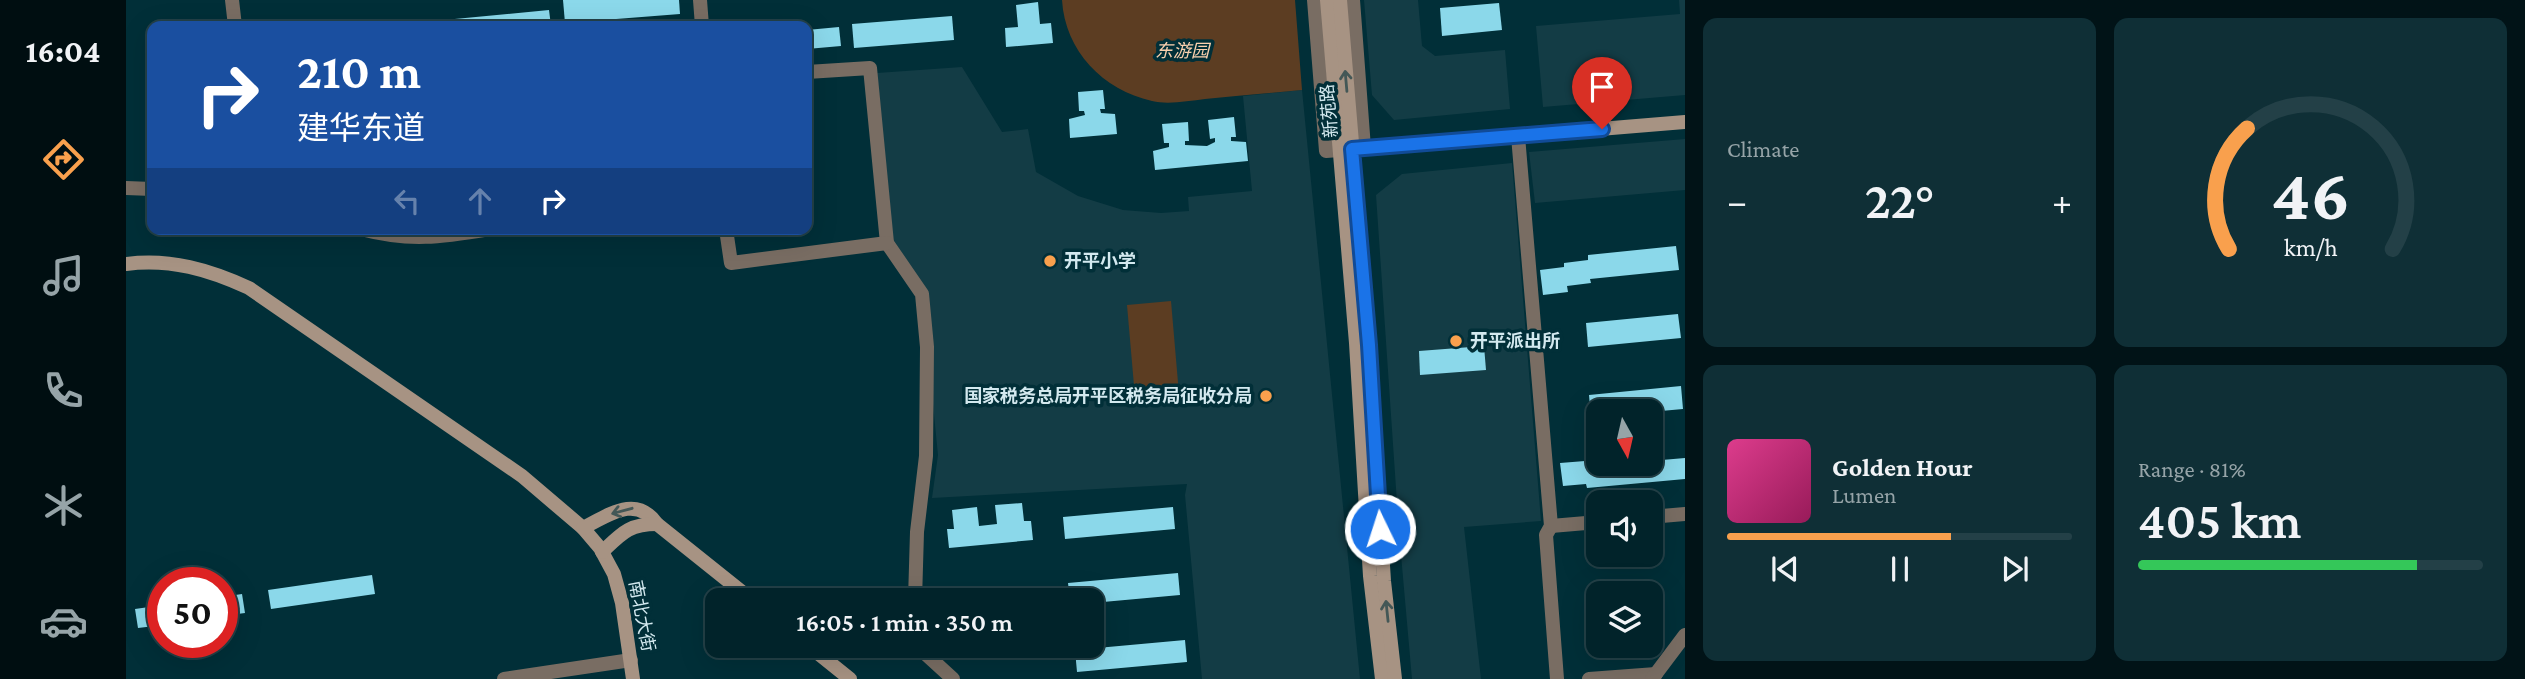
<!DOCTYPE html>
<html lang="en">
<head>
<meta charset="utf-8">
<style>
  :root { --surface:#01232a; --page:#0f2f36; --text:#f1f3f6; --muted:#96a4a8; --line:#234047; --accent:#f9a04d }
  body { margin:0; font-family:"Crimson Pro","Noto Sans SC",serif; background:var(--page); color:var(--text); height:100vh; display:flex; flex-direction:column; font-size:26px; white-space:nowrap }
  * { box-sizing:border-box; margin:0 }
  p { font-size:23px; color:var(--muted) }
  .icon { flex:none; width:38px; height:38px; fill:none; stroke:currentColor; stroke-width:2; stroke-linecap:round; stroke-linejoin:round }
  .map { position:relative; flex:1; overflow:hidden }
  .details { display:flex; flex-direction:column; gap:18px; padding:18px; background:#011317; width:840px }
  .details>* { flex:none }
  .guide { position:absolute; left:21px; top:21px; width:665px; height:214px; border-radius:14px; box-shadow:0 7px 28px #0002,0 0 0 2px var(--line); background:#1a4fa0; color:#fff; overflow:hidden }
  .needle { width:46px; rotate:172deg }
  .buttons { position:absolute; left:1460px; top:399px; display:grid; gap:14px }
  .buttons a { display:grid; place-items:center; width:77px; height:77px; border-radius:14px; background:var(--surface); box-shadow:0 7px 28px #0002,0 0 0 2px var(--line); font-size:35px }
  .speed { position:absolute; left:21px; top:567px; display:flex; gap:14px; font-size:35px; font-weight:700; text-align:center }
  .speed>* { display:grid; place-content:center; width:91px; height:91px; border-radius:50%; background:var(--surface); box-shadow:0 7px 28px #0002,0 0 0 2px var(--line); line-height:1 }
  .speed .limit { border:10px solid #d22; background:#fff; color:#111 }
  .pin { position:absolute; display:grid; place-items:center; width:60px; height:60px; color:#fff; margin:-72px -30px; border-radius:50% 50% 50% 0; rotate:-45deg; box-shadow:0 0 7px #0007 }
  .pin .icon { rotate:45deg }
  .me { position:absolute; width:77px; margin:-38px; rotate:356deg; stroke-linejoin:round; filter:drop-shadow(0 0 5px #0008) }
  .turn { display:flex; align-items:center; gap:24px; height:147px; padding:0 35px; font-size:32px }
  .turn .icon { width:91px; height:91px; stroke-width:2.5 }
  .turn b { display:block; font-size:49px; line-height:60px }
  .lanes { display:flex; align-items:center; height:66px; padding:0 35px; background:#0003; justify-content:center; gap:35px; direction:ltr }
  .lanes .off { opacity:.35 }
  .big { font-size:52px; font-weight:600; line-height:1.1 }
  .details .widget { flex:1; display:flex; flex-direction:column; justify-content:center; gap:10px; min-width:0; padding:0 24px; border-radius:14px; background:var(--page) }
  .details .dial { align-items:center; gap:0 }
  .dial svg { height:182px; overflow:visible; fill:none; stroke:var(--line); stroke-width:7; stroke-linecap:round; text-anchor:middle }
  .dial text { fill:var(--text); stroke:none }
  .song { display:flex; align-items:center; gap:21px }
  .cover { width:84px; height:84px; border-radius:10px; background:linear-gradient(135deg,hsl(330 70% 55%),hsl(330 70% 35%)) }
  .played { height:7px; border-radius:4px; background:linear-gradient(90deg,var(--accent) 65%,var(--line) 65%) }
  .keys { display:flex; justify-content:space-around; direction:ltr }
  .heat { display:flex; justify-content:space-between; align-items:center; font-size:38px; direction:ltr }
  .charge { height:10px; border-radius:5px; background:linear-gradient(90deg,#34c759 81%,var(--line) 0) }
  .details .tiles { flex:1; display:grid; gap:18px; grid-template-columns:repeat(2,1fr) }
  .trip { position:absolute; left:579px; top:588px; width:399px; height:70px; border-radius:14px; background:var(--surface); box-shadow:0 7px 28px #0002,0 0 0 2px var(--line); font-weight:600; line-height:70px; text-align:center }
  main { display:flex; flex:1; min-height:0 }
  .tabs { display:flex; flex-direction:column; width:126px; justify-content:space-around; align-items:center; background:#000e11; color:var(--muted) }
  .tabs .icon { width:49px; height:49px }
  .tabs .selected { color:var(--accent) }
  .tabs b { font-size:32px; color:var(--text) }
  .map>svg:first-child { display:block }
</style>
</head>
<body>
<main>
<nav class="tabs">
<b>16:04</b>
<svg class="icon selected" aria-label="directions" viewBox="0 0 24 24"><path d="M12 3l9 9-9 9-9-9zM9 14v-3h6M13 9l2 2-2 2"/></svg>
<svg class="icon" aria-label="music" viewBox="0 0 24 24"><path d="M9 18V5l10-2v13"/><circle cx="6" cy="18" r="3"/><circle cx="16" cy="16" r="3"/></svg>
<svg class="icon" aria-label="phone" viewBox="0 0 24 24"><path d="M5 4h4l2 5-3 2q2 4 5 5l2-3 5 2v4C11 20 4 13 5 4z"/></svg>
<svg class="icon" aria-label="climate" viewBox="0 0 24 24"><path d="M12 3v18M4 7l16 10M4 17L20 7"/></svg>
<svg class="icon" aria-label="car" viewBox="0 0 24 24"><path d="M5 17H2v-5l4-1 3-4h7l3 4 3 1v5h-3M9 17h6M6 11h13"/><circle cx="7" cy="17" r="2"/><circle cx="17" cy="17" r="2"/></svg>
</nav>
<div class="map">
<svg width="1559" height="679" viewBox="0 0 1559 679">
  <rect width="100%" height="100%" fill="#012f38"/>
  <!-- built -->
  <g fill="#133c45">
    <path d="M1238 0H1292L1296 46 1309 56 1379 50 1384 109 1268 120 1246 95Z"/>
    <path d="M1553 0H1559V95L1417 107 1410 26 1554 14Z"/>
    <path d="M836 67 876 132 902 129 910 172 952 196 997 210 1035 213 1063 211 1062 197 1126 191 1117 96 1176 90 1234 679H1076L1059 495 1061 484 806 498 812 455 795 283 767 239 751 73Z"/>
    <path d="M1559 139V190L1409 203 1403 152Z"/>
    <path d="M1386 163 1415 521 1338 527 1355 679H1286L1273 532 1250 195 1276 174Z"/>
  </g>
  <!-- green -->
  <g fill="#5c3d22">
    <path d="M936 0H1169L1176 90C1144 93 1112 96 1079 99 1062 101 1042 105 1026 101 977 90 939 51 936 0Z"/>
    <path d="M1045 301 1053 394 1009 397 1001 305Z"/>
  </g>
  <!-- building -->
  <g fill="#8bd8ea">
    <path d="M437 0H553L554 14 439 23Z"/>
    <path d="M912 2 914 24 925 23 927 43 880 47 879 28 892 27 890 5Z"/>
    <path d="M1373 3 1376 30 1316 36 1314 8Z"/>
    <path d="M423 10 425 26H276V24Z"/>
    <path d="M826 16 828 40 728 48 726 24Z"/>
    <path d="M713 27 715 46 681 49V30Z"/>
    <path d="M977 90 979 109H974L975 113 989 114 991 134 944 138 943 119 959 115 958 111H953L952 92Z"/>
    <path d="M1108 117 1110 137H1105V141L1120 142 1122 161 1029 170 1027 151 1043 147V143H1038L1036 124 1062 122 1063 141H1059V145L1081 146 1089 142V138L1084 139 1082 120Z"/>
    <path d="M1550 246 1553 270 1464 279 1465 283 1441 286 1442 292 1417 295 1414 270 1438 267V263L1462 260V255Z"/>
    <path d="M1552 314 1555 338 1462 347 1460 323Z"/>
    <path d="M1358 346 1360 370 1294 375 1293 351Z"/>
    <path d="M1555 386 1557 409 1524 412 1472 411V417L1465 418 1463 395Z"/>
    <path d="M1559 458V479L1461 488 1460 484 1437 486 1434 463 1459 461V467L1524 464V461Z"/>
    <path d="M896 503 898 521H905L907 540 823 548 821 529H828L826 510 851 507 853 526 871 524 869 505Z"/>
    <path d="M1047 507 1049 529 939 539 937 517Z"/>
    <path d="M1052 573 1054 595 966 603V600H944L942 583Z"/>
    <path d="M246 575 249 594 145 609 142 590Z"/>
    <path d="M116 594 119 613 96 616V597Z"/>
    <path d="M37 605V625L12 628 9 609Z"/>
    <path d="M1059 640 1061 662 951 672 949 650Z"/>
  </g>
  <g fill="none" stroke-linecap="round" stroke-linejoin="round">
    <!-- street -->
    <g stroke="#796d63" stroke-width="14">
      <path d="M106 0 109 26"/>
      <path d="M574 0 576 26"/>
      <path d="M1188 0 1200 151 1213 150"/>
      <path d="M1227 0 1238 148"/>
      <path d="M681 72 744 68 761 243 796 294 801 347 800 456 791 532 789 600"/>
      <path d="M1392 136 1425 526 1420 535 1431 679"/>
      <path d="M0 188 26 189"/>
      <path d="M235 229C284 242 315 237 364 229"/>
      <path d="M600 229 605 263 761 243"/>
      <path d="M1524 517 1559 514"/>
      <path d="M1425 526 1472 522"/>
      <path d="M791 646 827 679"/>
      <path d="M378 679 505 660"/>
      <path d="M1463 679 1530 674"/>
      <path d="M1526 679 1559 635"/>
    </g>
    <!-- secondary -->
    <g stroke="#a79383" stroke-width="14">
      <path d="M1201 0 1230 343 1244 576 1256 679"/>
      <path d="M1214 0 1243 345 1258 581 1269 679"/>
      <path d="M1218 150 1559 122"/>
      <path d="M0 264C44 258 84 270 123 288L396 476 457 528 474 548 488 574 496 603 507 679"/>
      <path d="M457 528C483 515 510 494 531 524L626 600"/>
      <path d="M476 552C496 533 503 524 531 524"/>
      <path d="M683 646 724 679"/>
    </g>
  </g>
  <!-- one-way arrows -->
  <defs><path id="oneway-shaft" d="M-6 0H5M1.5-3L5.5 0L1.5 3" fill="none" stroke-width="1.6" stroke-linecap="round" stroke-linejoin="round" transform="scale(1.75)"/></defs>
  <g stroke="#435756">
    <use href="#oneway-shaft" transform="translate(1220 81) rotate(-95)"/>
    <use href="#oneway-shaft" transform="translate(496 511) rotate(165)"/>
    <use href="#oneway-shaft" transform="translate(1261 611) rotate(-96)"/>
  </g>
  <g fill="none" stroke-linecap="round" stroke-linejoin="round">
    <defs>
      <path id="route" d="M1254 529 1243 345 1226 149 1476 129"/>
    </defs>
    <!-- route casing -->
    <use href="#route" stroke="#114b97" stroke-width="18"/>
    <!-- route -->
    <use href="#route" stroke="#1a73e8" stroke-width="12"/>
  </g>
  <!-- markers -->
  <g fill="#f9a04d" stroke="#012f38" stroke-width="2.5">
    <circle cx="924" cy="261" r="7"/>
    <circle cx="1330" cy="341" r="7"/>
    <circle cx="1140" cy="396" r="7"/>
  </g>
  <g text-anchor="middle" stroke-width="7" stroke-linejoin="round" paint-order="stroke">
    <!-- park labels -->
    <g font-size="18" font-style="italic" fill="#fad0ae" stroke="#012f38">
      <text x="1056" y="57">东游园</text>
    </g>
    <!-- street labels -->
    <g font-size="18" fill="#d3e9ef" stroke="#012f38">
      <text transform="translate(1203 111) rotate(-95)" y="6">新苑路</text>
      <text transform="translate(516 616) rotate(79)" y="6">南北大街</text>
    </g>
    <!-- poi labels -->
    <g font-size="18" font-weight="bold" fill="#d3e9ef" stroke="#012f38" text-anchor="start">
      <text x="938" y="267">开平小学</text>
      <text x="1344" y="347">开平派出所</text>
      <text x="1126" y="402" text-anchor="end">国家税务总局开平区税务局征收分局</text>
    </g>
  </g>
</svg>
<div class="buttons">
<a><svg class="needle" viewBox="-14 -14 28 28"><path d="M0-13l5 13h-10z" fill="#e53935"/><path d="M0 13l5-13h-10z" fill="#96a4a8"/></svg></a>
<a><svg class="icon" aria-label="sound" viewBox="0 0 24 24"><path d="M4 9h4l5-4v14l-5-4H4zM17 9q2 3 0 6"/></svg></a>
<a><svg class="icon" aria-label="layers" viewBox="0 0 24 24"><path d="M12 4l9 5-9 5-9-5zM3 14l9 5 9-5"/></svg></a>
</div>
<div class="speed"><div class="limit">50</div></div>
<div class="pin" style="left:1476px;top:129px;background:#d93025"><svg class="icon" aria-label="arrive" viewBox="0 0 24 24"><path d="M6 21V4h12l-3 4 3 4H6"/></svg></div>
<svg class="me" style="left:1254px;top:529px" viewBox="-20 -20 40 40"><circle r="17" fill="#1a73e8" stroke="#fff" stroke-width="3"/><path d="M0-11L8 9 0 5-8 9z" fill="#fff"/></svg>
<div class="trip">16:05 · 1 min · 350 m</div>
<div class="guide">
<div class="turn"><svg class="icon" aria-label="right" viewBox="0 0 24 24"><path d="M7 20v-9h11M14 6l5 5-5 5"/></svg><div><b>210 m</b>建华东道</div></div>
<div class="lanes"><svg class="icon off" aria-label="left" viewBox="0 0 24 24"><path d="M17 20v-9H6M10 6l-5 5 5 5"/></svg><svg class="icon off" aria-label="ahead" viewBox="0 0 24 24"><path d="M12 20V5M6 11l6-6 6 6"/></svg><svg class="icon" aria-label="right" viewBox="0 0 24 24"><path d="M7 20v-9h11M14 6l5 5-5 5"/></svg></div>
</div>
</div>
<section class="details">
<div class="tiles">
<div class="widget"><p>Climate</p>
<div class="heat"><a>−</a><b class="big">22°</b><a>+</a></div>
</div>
<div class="widget dial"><svg viewBox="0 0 100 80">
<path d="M14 69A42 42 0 1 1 86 69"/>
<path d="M14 69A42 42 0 0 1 22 16" stroke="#f9a04d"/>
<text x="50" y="56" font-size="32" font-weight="700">46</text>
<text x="50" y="72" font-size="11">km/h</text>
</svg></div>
<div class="widget">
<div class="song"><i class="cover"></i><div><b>Golden Hour</b><p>Lumen</p></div></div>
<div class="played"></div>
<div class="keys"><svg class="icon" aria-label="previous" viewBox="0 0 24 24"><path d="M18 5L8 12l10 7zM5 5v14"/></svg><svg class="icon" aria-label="pause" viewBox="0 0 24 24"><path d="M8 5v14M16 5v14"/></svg><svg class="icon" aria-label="next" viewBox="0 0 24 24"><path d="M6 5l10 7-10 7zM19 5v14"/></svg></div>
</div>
<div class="widget"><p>Range · 81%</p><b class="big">405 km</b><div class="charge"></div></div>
</div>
</section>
</main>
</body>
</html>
